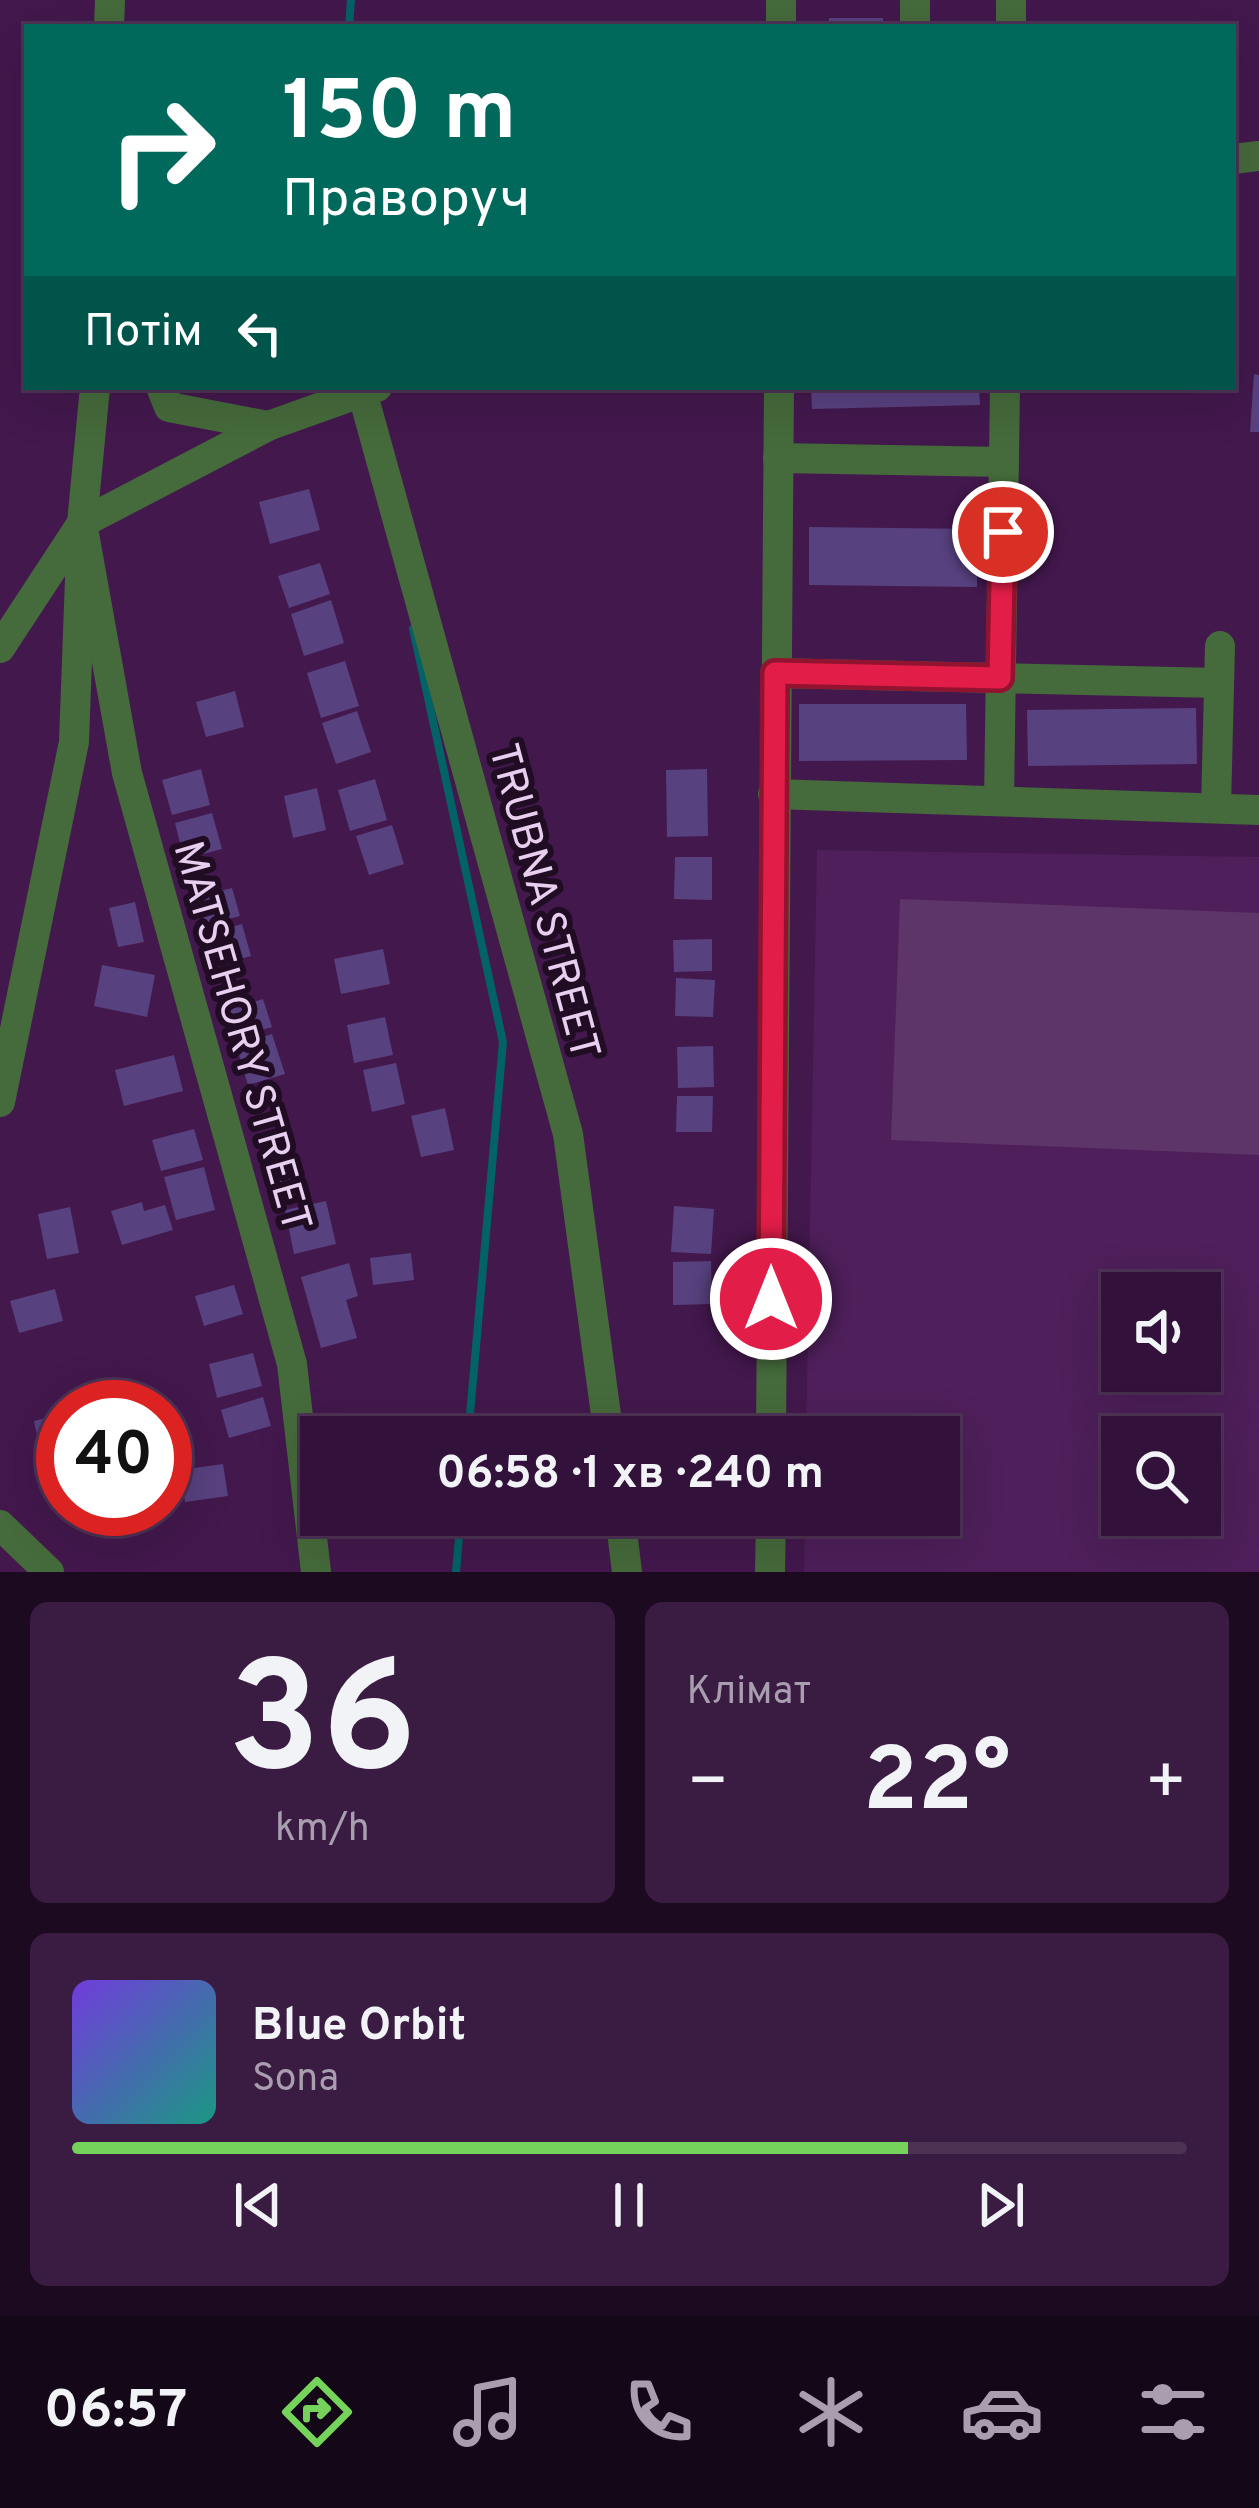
<!DOCTYPE html>
<html lang="uk">
<head>
<meta charset="utf-8">
<style>
  :root { --surface:#32123a; --page:#3a1b42; --text:#f1f3f6; --muted:#a89eaf; --line:#4d3254; --accent:#75d25a }
  body { margin:0; font-family:Overpass,sans-serif; background:var(--page); color:var(--text); height:100vh; display:flex; flex-direction:column; font-size:45px; white-space:nowrap }
  * { box-sizing:border-box; margin:0 }
  p { font-size:39px; color:var(--muted) }
  .icon { flex:none; width:66px; height:66px; fill:none; stroke:currentColor; stroke-width:2; stroke-linecap:round; stroke-linejoin:round }
  .map { position:relative; height:1572px; overflow:hidden }
  .side { display:flex; flex-direction:column; gap:30px; padding:30px; background:#1c0a20; flex:1 }
  .side>* { flex:none }
  .hud { position:absolute; left:24px; top:24px; width:1212px; height:366px; border-radius:0px; box-shadow:0 12px 48px #0002,0 0 0 3px var(--line); background:#00695c; color:#fff; overflow:hidden }
  .controls { position:absolute; left:1101px; top:1272px; display:grid; gap:24px }
  .controls a { display:grid; place-items:center; width:120px; height:120px; border-radius:0px; background:var(--surface); box-shadow:0 12px 48px #0002,0 0 0 3px var(--line); font-size:60px }
  .speed { position:absolute; left:36px; top:1380px; display:flex; gap:24px; font-size:60px; font-weight:700; text-align:center }
  .speed>* { display:grid; place-content:center; width:156px; height:156px; border-radius:50%; background:var(--surface); box-shadow:0 12px 48px #0002,0 0 0 3px var(--line); line-height:1 }
  .speed .limit { border:18px solid #d22; background:#fff; color:#111 }
  .pin { position:absolute; display:grid; place-items:center; width:102px; height:102px; color:#fff; margin:-51px; border:6px solid #fff; border-radius:50%; box-shadow:0 3px 12px #0007 }
  .me { position:absolute; width:132px; margin:-66px; rotate:0deg; stroke-linejoin:round; filter:drop-shadow(0 0 9px #0008) }
  .turn { display:flex; align-items:center; gap:42px; height:252px; padding:0 60px; font-size:54px }
  .turn .icon { width:156px; height:156px; stroke-width:2.5 }
  .turn b { display:block; font-size:84px; line-height:102px }
  .then { display:flex; align-items:center; height:114px; padding:0 60px; background:#0003; gap:24px; font-size:45px }
  .big { font-size:90px; font-weight:700; line-height:1.1 }
  .side .tile { flex:1; display:flex; flex-direction:column; justify-content:center; gap:18px; min-width:0; padding:0 42px; border-radius:18px; background:var(--page) }
  .side .dial { align-items:center; gap:0 }
  .dial b { font-size:156px; line-height:1 }
  .song { display:flex; align-items:center; gap:36px }
  .cover { width:144px; height:144px; border-radius:18px; background:linear-gradient(135deg,hsl(260 70% 55%),hsl(170 70% 35%)) }
  .played { height:12px; border-radius:6px; background:linear-gradient(90deg,var(--accent) 75%,var(--line) 75%) }
  .keys { display:flex; justify-content:space-around; direction:ltr }
  .heat { display:flex; justify-content:space-between; align-items:center; font-size:66px; direction:ltr }
  .side .tiles { flex:1; display:grid; gap:30px; grid-template-columns:1fr 1fr }
  .tile:last-child { grid-column:span 2 }
  .trip { position:absolute; left:300px; top:1416px; width:660px; height:120px; border-radius:0px; background:var(--surface); box-shadow:0 12px 48px #0002,0 0 0 3px var(--line); font-weight:700; line-height:120px; text-align:center }
  .menu { display:flex; height:192px; justify-content:space-around; align-items:center; background:#140717; color:var(--muted) }
  .menu .icon { width:84px; height:84px }
  .menu .current { color:var(--accent) }
  .menu b { font-size:54px; color:var(--text) }
  .map>svg:first-child { display:block }
</style>
</head>
<body>
<div class="map">
<svg width="1259" height="1572" viewBox="0 0 1259 1572">
  <rect width="100%" height="100%" fill="#43184d"/>
  <!-- built -->
  <path fill="#4e1f5a" fill-rule="evenodd" d="M817 850 1259 857V1572H804L805 1515H939V1437H806ZM1122 1293H1200V1371H1122ZM1122 1437H1200V1515H1122Z"/>
  <!-- green -->
  <path fill="#5e3568" d="M900 899 1259 913V1155L891 1140Z"/>
  <g fill="none" stroke-linecap="round" stroke-linejoin="round">
    <!-- stream -->
    <g stroke="#026265" stroke-width="8">
      <path d="M349 27 351 0"/>
      <path d="M413 629 503 1042 468 1437"/>
      <path d="M456 1572 461 1515"/>
    </g>
  </g>
  <!-- building -->
  <g fill="#58417f">
    <path d="M829 18H883V27H828Z"/>
    <path d="M1254 374 1259 375V432H1250Z"/>
    <path d="M811 387H979L980 405 812 409Z"/>
    <path d="M309 489 320 530 270 544 259 502Z"/>
    <path d="M809 527 978 529 977 587 809 585Z"/>
    <path d="M320 563 330 594 289 608 278 576Z"/>
    <path d="M331 600 344 643 304 656 291 614Z"/>
    <path d="M345 661 359 706 321 718 307 673Z"/>
    <path d="M235 691 244 727 206 737 196 702Z"/>
    <path d="M799 704H966L967 760 799 761Z"/>
    <path d="M1196 708 1197 764 1028 766 1027 710Z"/>
    <path d="M357 711 371 752 336 764 322 723Z"/>
    <path d="M201 769 210 805 172 815 162 780Z"/>
    <path d="M707 769 708 836 667 837 666 770Z"/>
    <path d="M375 779 387 820 350 831 338 790Z"/>
    <path d="M317 788 326 830 293 838 284 796Z"/>
    <path d="M212 813 222 849 184 859 175 823Z"/>
    <path d="M392 825 404 864 369 875 356 836Z"/>
    <path d="M675 857H712V900L674 899Z"/>
    <path d="M232 888 240 916 206 925 198 897Z"/>
    <path d="M135 902 144 942 118 947 109 908Z"/>
    <path d="M242 924 251 956 214 966 206 934Z"/>
    <path d="M712 939V971L674 972 673 940Z"/>
    <path d="M383 949 390 984 341 994 334 959Z"/>
    <path d="M102 965 155 975 147 1017 94 1006Z"/>
    <path d="M676 978 715 980 713 1017 675 1016Z"/>
    <path d="M263 999 272 1027 235 1038 226 1010Z"/>
    <path d="M385 1017 393 1055 354 1063 347 1025Z"/>
    <path d="M272 1034 285 1074 248 1085 236 1045Z"/>
    <path d="M713 1046 714 1087 678 1088 677 1047Z"/>
    <path d="M174 1055 183 1091 124 1106 115 1070Z"/>
    <path d="M396 1063 405 1104 372 1112 363 1070Z"/>
    <path d="M677 1096H713L712 1132H676Z"/>
    <path d="M445 1108 454 1150 421 1157 411 1116Z"/>
    <path d="M194 1129 203 1160 161 1171 152 1140Z"/>
    <path d="M292 1150 302 1191 275 1197 265 1157Z"/>
    <path d="M204 1167 215 1210 176 1220 164 1177Z"/>
    <path d="M326 1201 336 1244 294 1254 285 1210Z"/>
    <path d="M142 1202 144 1211 165 1205 173 1230 122 1245 111 1211Z"/>
    <path d="M674 1206 714 1209 711 1254 671 1252Z"/>
    <path d="M70 1207 79 1253 47 1259 38 1214Z"/>
    <path d="M411 1253 414 1280 373 1285 370 1258Z"/>
    <path d="M711 1261 712 1304 673 1305V1262Z"/>
    <path d="M349 1263 358 1296 346 1300 357 1338 321 1348 301 1277Z"/>
    <path d="M234 1285 243 1314 204 1326 195 1296Z"/>
    <path d="M55 1289 63 1321 19 1333 10 1301Z"/>
    <path d="M253 1353 262 1386 217 1398 209 1364Z"/>
    <path d="M263 1397 271 1426 229 1438 221 1410Z"/>
    <path d="M63 1414V1462L44 1466 34 1421Z"/>
    <path d="M223 1464 228 1496 185 1502 180 1470Z"/>
    <path d="M684 1515H729L730 1537 685 1539Z"/>
  </g>
  <g fill="none" stroke-linecap="round" stroke-linejoin="round">
    <!-- minor -->
    <g stroke="#456a3b" stroke-width="30">
      <path d="M109 27 110 0"/>
      <path d="M781 27V0"/>
      <path d="M915 27V0"/>
      <path d="M1011 27V0"/>
      <path d="M1233 159 1259 156"/>
      <path d="M161 387 169 407 268 426"/>
      <path d="M363 395 568 1134 609 1437"/>
      <path d="M778 458 1004 462"/>
      <path d="M82 523 127 773 292 1364 316 1572"/>
      <path d="M0 648 82 523 268 426 377 387"/>
      <path d="M775 673 1219 683"/>
      <path d="M773 794 1259 810"/>
      <path d="M999 801 1005 387"/>
      <path d="M1216 808 1220 646"/>
      <path d="M0 1102 74 742 82 523 95 387"/>
      <path d="M771 1437 779 387"/>
      <path d="M620 1515 627 1572"/>
      <path d="M0 1525 49 1572"/>
      <path d="M770 1572 771 1515"/>
    </g>
  </g>
  <g fill="none" stroke-linecap="round" stroke-linejoin="round">
    <defs>
      <path id="route" d="M771 1299 775 673 1000 678 1003 532"/>
    </defs>
    <!-- route casing -->
    <use href="#route" stroke="#92132f" stroke-width="30"/>
    <!-- route -->
    <use href="#route" stroke="#e11d48" stroke-width="21"/>
  </g>
  <g text-anchor="middle" stroke-width="12" stroke-linejoin="round" paint-order="stroke">
    <!-- street labels -->
    <g font-size="42" fill="#e8cfef" stroke="#200d24">
      <text transform="translate(546 901) rotate(75)" y="15">TRUBNA STREET</text>
      <text transform="translate(244 1036) rotate(74)" y="15">MATSEHORY STREET</text>
    </g>
  </g>
</svg>
<div class="controls">
<a><svg class="icon" aria-label="sound" viewBox="0 0 24 24"><path d="M4 9h4l5-4v14l-5-4H4zM17 9q2 3 0 6"/></svg></a>
<a><svg class="icon" aria-label="search" viewBox="0 0 24 24"><circle cx="10" cy="10" r="6"/><path d="M15 15l6 6"/></svg></a>
</div>
<div class="speed"><div class="limit">40</div></div>
<div class="pin" style="left:1003px;top:532px;background:#d93025"><svg class="icon" aria-label="arrive" viewBox="0 0 24 24"><path d="M6 21V4h12l-3 4 3 4H6"/></svg></div>
<svg class="me" style="left:771px;top:1299px" viewBox="-20 -20 40 40"><circle r="17" fill="#e11d48" stroke="#fff" stroke-width="3"/><path d="M0-11L8 9 0 5-8 9z" fill="#fff"/></svg>
<div class="trip">06:58 · 1 хв · 240 m</div>
<div class="hud">
<div class="turn"><svg class="icon" aria-label="right" viewBox="0 0 24 24"><path d="M7 20v-9h11M14 6l5 5-5 5"/></svg><div><b>150 m</b>Праворуч</div></div>
<div class="then">Потім<svg class="icon" aria-label="left" viewBox="0 0 24 24"><path d="M17 20v-9H6M10 6l-5 5 5 5"/></svg></div>
</div>
</div>
<section class="side">
<div class="tiles">
<div class="tile dial"><b>36</b><p>km/h</p></div>
<div class="tile"><p>Клімат</p>
<div class="heat"><a>−</a><b class="big">22°</b><a>+</a></div>
</div>
<div class="tile">
<div class="song"><i class="cover"></i><div><b>Blue Orbit</b><p>Sona</p></div></div>
<div class="played"></div>
<div class="keys"><svg class="icon" aria-label="previous" viewBox="0 0 24 24"><path d="M18 5L8 12l10 7zM5 5v14"/></svg><svg class="icon" aria-label="pause" viewBox="0 0 24 24"><path d="M8 5v14M16 5v14"/></svg><svg class="icon" aria-label="next" viewBox="0 0 24 24"><path d="M6 5l10 7-10 7zM19 5v14"/></svg></div>
</div>
</div>
</section>
<nav class="menu">
<b>06:57</b>
<svg class="icon current" aria-label="directions" viewBox="0 0 24 24"><path d="M12 3l9 9-9 9-9-9zM9 14v-3h6M13 9l2 2-2 2"/></svg>
<svg class="icon" aria-label="music" viewBox="0 0 24 24"><path d="M9 18V5l10-2v13"/><circle cx="6" cy="18" r="3"/><circle cx="16" cy="16" r="3"/></svg>
<svg class="icon" aria-label="phone" viewBox="0 0 24 24"><path d="M5 4h4l2 5-3 2q2 4 5 5l2-3 5 2v4C11 20 4 13 5 4z"/></svg>
<svg class="icon" aria-label="climate" viewBox="0 0 24 24"><path d="M12 3v18M4 7l16 10M4 17L20 7"/></svg>
<svg class="icon" aria-label="car" viewBox="0 0 24 24"><path d="M5 17H2v-5l4-1 3-4h7l3 4 3 1v5h-3M9 17h6M6 11h13"/><circle cx="7" cy="17" r="2"/><circle cx="17" cy="17" r="2"/></svg>
<svg class="icon" aria-label="filters" viewBox="0 0 24 24"><path d="M4 7h16M4 17h16"/><circle cx="9" cy="7" r="2"/><circle cx="15" cy="17" r="2"/></svg>
</nav>
</body>
</html>
